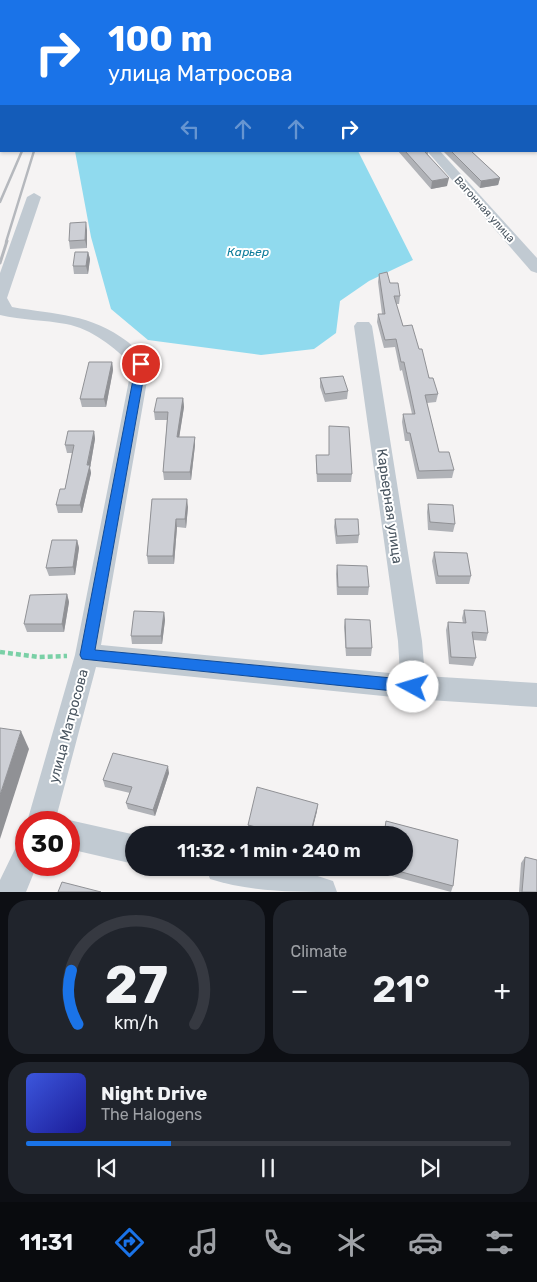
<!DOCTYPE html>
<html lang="en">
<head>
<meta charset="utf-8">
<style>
  :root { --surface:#171b24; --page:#20242c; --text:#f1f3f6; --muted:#9ea1a6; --line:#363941; --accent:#1a73e8 }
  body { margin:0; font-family:Rubik,sans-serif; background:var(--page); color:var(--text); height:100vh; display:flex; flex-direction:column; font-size:19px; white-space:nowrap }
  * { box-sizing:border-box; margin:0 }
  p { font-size:16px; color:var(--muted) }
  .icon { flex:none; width:28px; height:28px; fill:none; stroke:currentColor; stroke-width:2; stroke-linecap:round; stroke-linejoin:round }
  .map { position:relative; height:892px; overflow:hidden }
  .drawer { display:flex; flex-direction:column; gap:8px; padding:8px; background:#0d0f14; flex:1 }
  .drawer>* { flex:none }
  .hud { position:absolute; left:0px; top:0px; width:538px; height:152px; box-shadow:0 1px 4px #0004; background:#1a73e8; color:#fff; overflow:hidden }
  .speed { position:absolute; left:15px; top:811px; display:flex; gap:10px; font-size:25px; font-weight:700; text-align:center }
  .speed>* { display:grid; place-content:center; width:65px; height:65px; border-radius:50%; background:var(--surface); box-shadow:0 1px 4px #0004; line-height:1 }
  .speed .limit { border:8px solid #d22; background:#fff; color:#111 }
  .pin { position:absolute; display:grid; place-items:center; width:42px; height:42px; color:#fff; margin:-21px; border:2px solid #fff; border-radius:50%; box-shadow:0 1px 5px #0007 }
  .me { position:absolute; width:55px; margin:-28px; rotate:276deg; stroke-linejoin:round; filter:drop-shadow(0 0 4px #0008) }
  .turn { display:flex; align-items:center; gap:18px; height:105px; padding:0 25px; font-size:22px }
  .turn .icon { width:65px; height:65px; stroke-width:2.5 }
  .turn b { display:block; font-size:35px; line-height:42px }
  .lanes { display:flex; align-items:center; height:48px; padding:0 25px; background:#0003; justify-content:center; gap:25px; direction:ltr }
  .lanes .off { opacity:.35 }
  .big { font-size:38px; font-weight:600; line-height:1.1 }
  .drawer .card { flex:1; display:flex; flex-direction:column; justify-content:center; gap:8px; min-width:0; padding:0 18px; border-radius:20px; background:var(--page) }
  .drawer .dial { align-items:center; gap:0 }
  .dial svg { height:130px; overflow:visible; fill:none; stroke:var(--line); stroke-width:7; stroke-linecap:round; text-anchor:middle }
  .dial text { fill:var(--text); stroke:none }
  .song { display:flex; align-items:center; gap:15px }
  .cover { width:60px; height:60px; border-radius:8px; background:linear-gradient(135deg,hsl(230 70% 55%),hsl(240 70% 35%)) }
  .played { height:5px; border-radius:2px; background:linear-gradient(90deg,var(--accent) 30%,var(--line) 30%) }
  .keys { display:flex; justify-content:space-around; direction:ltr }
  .heat { display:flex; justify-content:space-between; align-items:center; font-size:28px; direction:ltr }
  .drawer .tiles { flex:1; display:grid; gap:8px; grid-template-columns:1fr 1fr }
  .card:last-child { grid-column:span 2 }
  .trip { position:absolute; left:125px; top:826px; width:288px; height:50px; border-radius:25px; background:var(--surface); box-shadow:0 1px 4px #0004; font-weight:600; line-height:50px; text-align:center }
  .dock { display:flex; height:80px; justify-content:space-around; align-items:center; background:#090b0e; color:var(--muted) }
  .dock .icon { width:35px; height:35px }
  .dock .active { color:var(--accent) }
  .dock b { font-size:22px; color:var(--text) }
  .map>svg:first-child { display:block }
</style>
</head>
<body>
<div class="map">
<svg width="537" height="892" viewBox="0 0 537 892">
  <rect width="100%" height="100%" fill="#f5f3f3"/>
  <!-- water -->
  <path fill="#90daee" d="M75 151H358L413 260 369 281 340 301 336 333 314 349 261 355 148 340 111 309 91 237Z"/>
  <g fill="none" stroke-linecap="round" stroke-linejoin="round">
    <!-- path -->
    <path stroke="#7ad0a6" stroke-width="4.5" stroke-dasharray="5 3" stroke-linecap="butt" d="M0 652 39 657 67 656"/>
    <!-- minor -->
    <g fill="#c1cad2" fill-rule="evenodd">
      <path d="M264 0H276L277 1H265Z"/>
      <path d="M484 0H495L496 1H485Z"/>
      <rect x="536" y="29" width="1" height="7"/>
      <rect x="536" y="49" width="1" height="6"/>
      <path d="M1 87V96L0 97V88Z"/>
      <path d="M427 151H440L537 258V273L531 271Z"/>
      <path d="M34 193 41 197 7 298 12 307C56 315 90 313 128 342 136 349 145 356 150 364L101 645 400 674 398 641 354 326 357 322H369L372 326 422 641 425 676 537 683V707L413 699 96 667 55 822H27L75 655 132 365C114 347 92 329 66 324 44 320 22 320 0 315V273L27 197Z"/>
      <path d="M69 820 136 835H134V864L69 849V822H64Z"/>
      <path d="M26 842V865H37L26 892H0V880L16 847Z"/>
      <path d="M206 868H293L333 881 337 892C295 892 251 892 210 879Z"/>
    </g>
    <!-- rail-far1 -->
    <g stroke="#b5b8bd" stroke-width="2.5">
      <path d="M0 117 1 115"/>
      <path d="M0 145 1 143"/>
      <path d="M0 202 22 151"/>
      <path d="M6 242 34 151"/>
    </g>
    <!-- rail -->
    <path stroke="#b5b8bd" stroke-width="3" d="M0 263 7 241"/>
  </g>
  <!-- wall -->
  <g fill="#b0b2b7">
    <path d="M398 151H428V155L447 186 431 189Z"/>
    <path d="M443 151H471L500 178 498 185 480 188Z"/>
    <path d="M87 230V248L70 249 69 241Z"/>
    <path d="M88 252 90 259 88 274H74L73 266Z"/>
    <path d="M379 274 390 283 400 296 399 304H396L403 326 438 394 436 402 427 403 439 452 454 470 452 478 417 479 409 441H405L402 422 403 414H412L402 370 400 371 395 347 384 348 377 322 378 314H382L378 282Z"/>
    <path d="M112 362 113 370 106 407H82L80 399Z"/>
    <path d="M320 378 348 391 347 399 325 402 320 387Z"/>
    <path d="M183 398 184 407 179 437H195V445L191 480H164L163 472 167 420H155L154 412Z"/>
    <path d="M329 426 352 474 351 482H317L316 464V455H329Z"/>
    <path d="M94 431 95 439 90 468 91 473 82 513H58L56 505 65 489 72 453H67L65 445Z"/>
    <path d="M152 499 188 507 186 528 177 527 174 564H148L147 556Z"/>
    <path d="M428 504 455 524 453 532 428 530 427 512Z"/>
    <path d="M335 519 359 535 358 543 336 544 334 527Z"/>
    <path d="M77 540 79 548 75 575 49 576 46 568Z"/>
    <path d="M434 552 471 576 469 584H436L432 561Z"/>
    <path d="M337 565 369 587 368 595H337L336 574Z"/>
    <path d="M67 594 69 602 64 632H27L24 624Z"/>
    <path d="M464 610 488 633 486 641 473 640 476 658 473 666 449 664 446 630 448 622 463 623 462 618Z"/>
    <path d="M164 612 165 620 162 644H132L131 636Z"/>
    <path d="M345 619 372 648 371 656H346L344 627Z"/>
    <path d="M169 773 155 816 128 809 126 803 130 793 105 787 103 780Z"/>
    <path d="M317 811 311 835H262L248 832V825Z"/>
    <path d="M386 821 458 840 453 886 451 892 377 872 378 868H404V835H384Z"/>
    <path d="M525 857 537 892H519L521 863Z"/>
  </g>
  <!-- shaded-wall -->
  <g fill="#909195">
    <path d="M0 0H6L5 1H1V6L0 8Z"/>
    <path d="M1 58V72L0 75V61Z"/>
    <path d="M449 178 447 186 431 189 432 181Z"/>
    <path d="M500 178 498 185 480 188 481 181Z"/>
    <path d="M86 222 87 230V248L85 240Z"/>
    <path d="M88 252 90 259 88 274 86 266Z"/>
    <path d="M112 362 113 370 106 407 104 399Z"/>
    <path d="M183 398 184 407 178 445 177 437Z"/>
    <path d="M94 431 95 439 90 468 91 473 82 513 80 505Z"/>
    <path d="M195 437V445L191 480 190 472Z"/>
    <path d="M187 499 188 507 186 528 185 519Z"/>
    <path d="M176 519 177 527 174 564 173 556Z"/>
    <path d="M77 540 79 548 75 575 73 567Z"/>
    <path d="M67 594 69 602 64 632 62 624Z"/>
    <path d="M164 612 165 620 162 644 161 636Z"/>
    <path d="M21 731 29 749 0 839V795Z"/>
    <path d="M168 766 169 773 155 816 153 810Z"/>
    <path d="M318 804 317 811 311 835H310Z"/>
  </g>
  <!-- building -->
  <g fill="#cdcfd5" stroke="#909195">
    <path d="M317 0H322L324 1H315Z"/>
    <path d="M0 39H1V58L0 61Z"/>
    <path d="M405 151H425V152L449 178 432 181Z"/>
    <path d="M451 151H471L500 178 481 181Z"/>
    <path d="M86 222 85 240 69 241 70 223Z"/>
    <path d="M75 252H88L86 266H73Z"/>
    <path d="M387 272 390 283H398L400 296H394L403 326 412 325 419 349H422L429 378H433L438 394 425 395 439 452H449L454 470 419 471 410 433H407L403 414H415L404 362H401L396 339 385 340 378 314H385L379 274Z"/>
    <path d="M89 362H112L104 399H80Z"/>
    <path d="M343 376 348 391 325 394 320 378Z"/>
    <path d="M157 398H183L177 437H195L190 472H163L168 412H154Z"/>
    <path d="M329 426 349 427 352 474H317L316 455H329Z"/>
    <path d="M68 431H94L87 465H90L80 505H56L60 489H65L74 445H65Z"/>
    <path d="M152 499H187L185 519H176L173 556H147Z"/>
    <path d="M428 504 453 505 455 524 430 522Z"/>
    <path d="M335 519H358L359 535 337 536Z"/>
    <path d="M52 540H77L73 567 46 568Z"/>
    <path d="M434 552 467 553 471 576H438Z"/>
    <path d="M337 565 367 566 369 587H338Z"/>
    <path d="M67 594 62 624H24L30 595Z"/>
    <path d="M464 610 485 611 488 633 472 632 476 658 451 657 448 622 466 623Z"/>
    <path d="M134 611 164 612 161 636H131Z"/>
    <path d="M345 619 370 620 372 648H346Z"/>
    <path d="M0 728 21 731 0 795Z"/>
    <path d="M113 753 168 766 153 810 126 803 132 787 103 780Z"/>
    <path d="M257 787 318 804 310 835H287L248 825Z"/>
    <path d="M386 821 458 840 453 886 387 868H404V835H384Z"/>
    <path d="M525 857 537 860V892H522Z"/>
    <path d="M62 882 101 892H58Z"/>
  </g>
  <!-- route -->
  <path fill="#1a73e8" stroke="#114b97" d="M141 360 146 364 95 650 413 680 418 682 420 687 418 691 413 693 82 659 80 655 136 364Z"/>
  <g text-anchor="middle" stroke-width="4" stroke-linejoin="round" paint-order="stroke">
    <!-- far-street labels -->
    <g font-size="11" fill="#4a5661" stroke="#fff">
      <text transform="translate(485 209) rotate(48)" y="4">Вагонная улица</text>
    </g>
    <!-- far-water labels -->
    <g font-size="12" font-style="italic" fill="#0c7c9b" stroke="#fff">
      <text x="248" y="256">Карьер</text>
    </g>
    <!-- street labels -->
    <g font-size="14" fill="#4a5661" stroke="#fff">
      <text transform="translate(390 506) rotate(82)" y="5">Карьерная улица</text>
      <text transform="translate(68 726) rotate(-75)" y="5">улица Матросова</text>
    </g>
  </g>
</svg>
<div class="speed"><div class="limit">30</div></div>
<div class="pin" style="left:141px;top:364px;background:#d93025"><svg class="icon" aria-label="arrive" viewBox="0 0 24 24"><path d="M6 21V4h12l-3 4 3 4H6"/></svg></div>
<svg class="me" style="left:413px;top:687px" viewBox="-20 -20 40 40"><circle r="19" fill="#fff"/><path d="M0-13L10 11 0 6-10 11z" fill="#1a73e8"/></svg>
<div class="trip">11:32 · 1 min · 240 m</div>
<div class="hud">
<div class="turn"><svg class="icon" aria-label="right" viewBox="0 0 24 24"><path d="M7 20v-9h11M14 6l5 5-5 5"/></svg><div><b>100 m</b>улица Матросова</div></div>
<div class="lanes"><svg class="icon off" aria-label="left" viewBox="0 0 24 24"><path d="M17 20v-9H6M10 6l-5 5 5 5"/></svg><svg class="icon off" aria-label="ahead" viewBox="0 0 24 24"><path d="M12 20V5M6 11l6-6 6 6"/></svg><svg class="icon off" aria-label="ahead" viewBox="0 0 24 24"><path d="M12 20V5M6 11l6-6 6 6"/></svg><svg class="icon" aria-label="right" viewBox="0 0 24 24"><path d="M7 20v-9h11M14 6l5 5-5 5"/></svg></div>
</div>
</div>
<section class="drawer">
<div class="tiles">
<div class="card dial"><svg viewBox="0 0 100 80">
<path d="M14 69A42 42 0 1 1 86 69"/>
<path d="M14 69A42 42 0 0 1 10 36" stroke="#1a73e8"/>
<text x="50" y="56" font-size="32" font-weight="700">27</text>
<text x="50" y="72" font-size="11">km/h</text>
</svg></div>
<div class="card"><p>Climate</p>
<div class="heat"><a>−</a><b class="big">21°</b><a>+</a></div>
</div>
<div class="card">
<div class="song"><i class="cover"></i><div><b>Night Drive</b><p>The Halogens</p></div></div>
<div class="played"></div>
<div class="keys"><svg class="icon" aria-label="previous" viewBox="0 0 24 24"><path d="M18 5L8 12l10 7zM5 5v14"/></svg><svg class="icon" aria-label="pause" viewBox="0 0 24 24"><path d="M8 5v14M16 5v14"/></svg><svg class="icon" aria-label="next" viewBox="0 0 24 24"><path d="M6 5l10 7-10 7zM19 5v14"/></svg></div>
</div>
</div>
</section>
<nav class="dock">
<b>11:31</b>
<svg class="icon active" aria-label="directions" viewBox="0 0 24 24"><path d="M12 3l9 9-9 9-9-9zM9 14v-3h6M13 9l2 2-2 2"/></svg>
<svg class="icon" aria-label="music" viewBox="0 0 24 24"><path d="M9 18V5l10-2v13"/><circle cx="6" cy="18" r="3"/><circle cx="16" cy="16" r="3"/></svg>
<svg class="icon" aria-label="phone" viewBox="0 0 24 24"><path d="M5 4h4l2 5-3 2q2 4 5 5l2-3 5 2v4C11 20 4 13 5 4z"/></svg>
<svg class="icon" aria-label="climate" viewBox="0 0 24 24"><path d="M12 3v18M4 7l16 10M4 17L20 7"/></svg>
<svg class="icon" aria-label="car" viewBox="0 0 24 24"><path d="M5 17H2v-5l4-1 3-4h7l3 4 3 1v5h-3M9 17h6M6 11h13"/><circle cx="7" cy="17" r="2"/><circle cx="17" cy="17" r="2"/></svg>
<svg class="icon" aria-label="filters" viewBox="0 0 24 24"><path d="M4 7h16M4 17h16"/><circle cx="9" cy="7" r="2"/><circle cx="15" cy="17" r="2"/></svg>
</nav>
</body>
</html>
